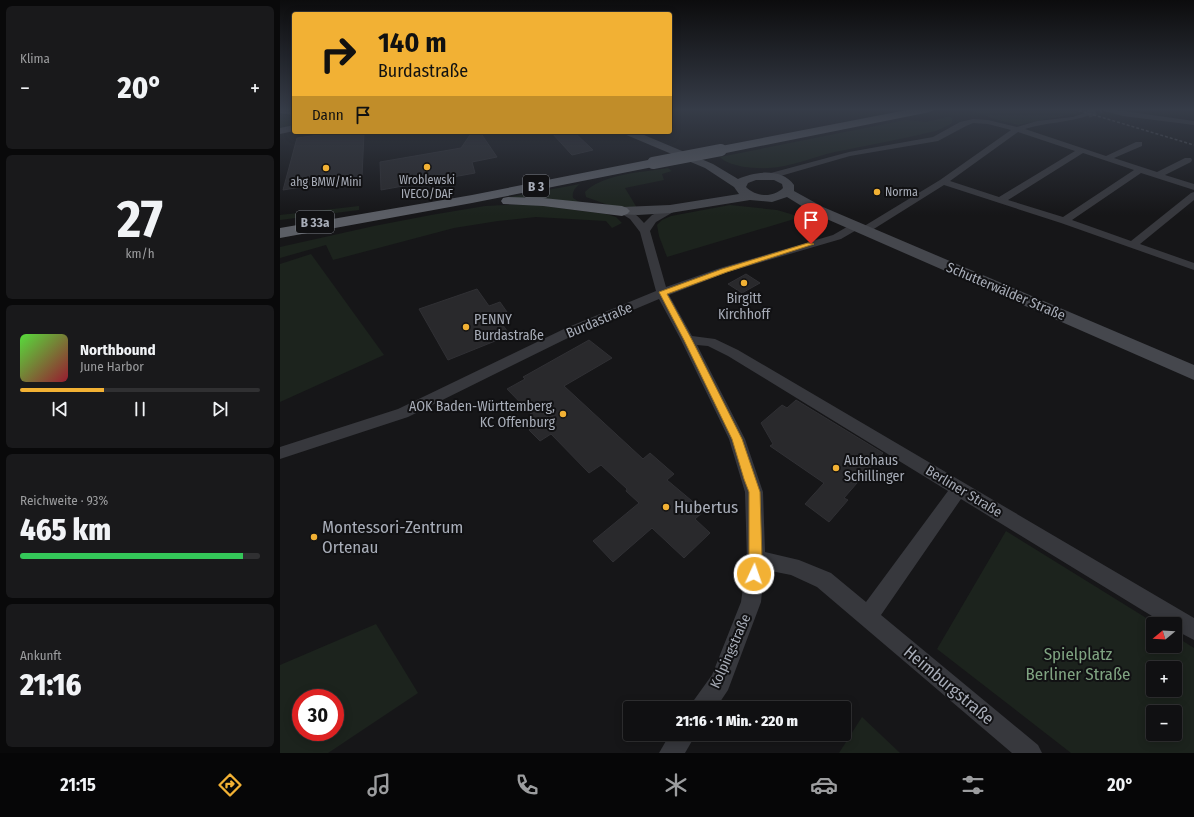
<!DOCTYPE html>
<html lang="de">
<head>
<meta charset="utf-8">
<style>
  :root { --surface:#101012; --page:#19191b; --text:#f1f3f6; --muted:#9c9d9f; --line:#303032; --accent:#f2b134 }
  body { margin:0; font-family:"Fira Sans Condensed",sans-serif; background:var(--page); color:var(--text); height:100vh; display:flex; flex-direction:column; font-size:15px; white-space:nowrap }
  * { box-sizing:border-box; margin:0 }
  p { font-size:13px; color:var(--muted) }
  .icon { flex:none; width:22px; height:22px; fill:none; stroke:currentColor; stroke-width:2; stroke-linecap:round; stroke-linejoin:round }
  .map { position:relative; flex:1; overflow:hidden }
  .drawer { display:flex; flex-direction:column; gap:6px; padding:6px; background:#09090a; width:280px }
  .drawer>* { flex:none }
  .banner { position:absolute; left:12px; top:12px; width:380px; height:122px; border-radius:4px; box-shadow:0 2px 10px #0003,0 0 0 1px var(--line); background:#f2b134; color:#111; overflow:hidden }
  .needle { width:26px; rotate:252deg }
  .fabs { position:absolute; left:866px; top:617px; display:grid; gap:8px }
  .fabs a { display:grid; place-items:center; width:36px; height:36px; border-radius:4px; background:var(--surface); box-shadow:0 2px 10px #0003,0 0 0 1px var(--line); font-size:20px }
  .speed { position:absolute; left:12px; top:689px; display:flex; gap:8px; font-size:20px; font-weight:700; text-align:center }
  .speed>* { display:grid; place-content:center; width:52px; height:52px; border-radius:50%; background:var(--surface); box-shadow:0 2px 10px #0003,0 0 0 1px var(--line); line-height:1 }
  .speed .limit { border:6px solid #d22; background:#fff; color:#111 }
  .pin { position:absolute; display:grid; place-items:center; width:34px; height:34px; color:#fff; margin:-41px -17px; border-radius:50% 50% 50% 0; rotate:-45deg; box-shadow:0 0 4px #0007 }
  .pin .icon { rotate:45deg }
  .me { position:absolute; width:44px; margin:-22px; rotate:3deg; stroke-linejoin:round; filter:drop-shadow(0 0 3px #0008) }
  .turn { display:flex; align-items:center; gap:14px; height:84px; padding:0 20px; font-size:18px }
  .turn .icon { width:52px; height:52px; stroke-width:2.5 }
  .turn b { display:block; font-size:28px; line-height:34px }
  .then { display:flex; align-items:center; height:38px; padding:0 20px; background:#0003; gap:8px; font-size:15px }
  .big { font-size:30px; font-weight:800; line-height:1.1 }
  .drawer .card { flex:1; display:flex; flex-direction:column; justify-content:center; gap:6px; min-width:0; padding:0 14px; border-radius:6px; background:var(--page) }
  .drawer .dial { align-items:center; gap:0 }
  .dial b { font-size:52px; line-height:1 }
  .song { display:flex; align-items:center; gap:12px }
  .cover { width:48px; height:48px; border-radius:6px; background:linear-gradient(135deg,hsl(110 70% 55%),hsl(350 70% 35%)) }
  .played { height:4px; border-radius:2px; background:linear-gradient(90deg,var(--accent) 35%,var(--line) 35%) }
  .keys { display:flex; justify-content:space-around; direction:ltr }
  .heat { display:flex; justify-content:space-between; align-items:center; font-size:22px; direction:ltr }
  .charge { height:6px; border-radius:3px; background:linear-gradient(90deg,#34c759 93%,var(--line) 0) }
  .trip { position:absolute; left:343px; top:701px; width:228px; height:40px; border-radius:4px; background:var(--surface); box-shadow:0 2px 10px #0003,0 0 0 1px var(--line); font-weight:800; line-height:40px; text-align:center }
  .dock { display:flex; height:64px; justify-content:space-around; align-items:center; background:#060607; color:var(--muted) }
  .dock .icon { width:28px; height:28px }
  .dock .current { color:var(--accent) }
  .dock b { font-size:18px; color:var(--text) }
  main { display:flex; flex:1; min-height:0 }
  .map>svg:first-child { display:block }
</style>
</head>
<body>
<main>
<section class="drawer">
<div class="card"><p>Klima</p>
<div class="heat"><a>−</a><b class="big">20°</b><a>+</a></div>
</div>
<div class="card dial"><b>27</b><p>km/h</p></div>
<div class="card">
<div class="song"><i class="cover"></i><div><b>Northbound</b><p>June Harbor</p></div></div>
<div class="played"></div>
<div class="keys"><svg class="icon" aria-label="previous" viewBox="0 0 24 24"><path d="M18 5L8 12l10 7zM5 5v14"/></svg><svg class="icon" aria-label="pause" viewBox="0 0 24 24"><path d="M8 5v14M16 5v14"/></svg><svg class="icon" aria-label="next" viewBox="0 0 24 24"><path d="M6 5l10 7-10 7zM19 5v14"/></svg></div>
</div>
<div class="card"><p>Reichweite · 93%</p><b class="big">465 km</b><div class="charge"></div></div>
<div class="card"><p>Ankunft</p><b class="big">21:16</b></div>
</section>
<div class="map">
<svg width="914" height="753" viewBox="0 0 914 753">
  <rect width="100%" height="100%" fill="#161618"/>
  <!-- green -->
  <g fill="#1c231d" fill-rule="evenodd">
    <path d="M689 109H787L798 113 738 125 711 118Z"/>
    <path d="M0 112 14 114V127L0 129Z"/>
    <path d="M668 117 673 118 671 124 656 131C622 139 588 145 555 152 533 157 511 167 489 168 476 169 449 167 440 157L625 120 646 122Z"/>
    <path d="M388 168 392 171 382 174 384 180 345 188 357 208 331 206 306 197 305 192C322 174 364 172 388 168Z"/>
    <path d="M300 184C295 188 292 191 293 198L301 203 224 198Z"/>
    <path d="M248 204 326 214 336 217 342 223 332 228 326 221 256 217 218 221 174 228 53 260 46 245 0 258V247L94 226 151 215 205 206Z"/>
    <path d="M450 205 497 210 521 217 387 257 379 236 377 225 382 220 391 216Z"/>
    <path d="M79 206V210L0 220V215Z"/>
    <path d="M31 254 104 355 0 402V264Z"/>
    <path d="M726 531 876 624H873V646H895V636L914 648V753H791L657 649ZM873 668H895V690H873ZM873 712H895V734H873Z"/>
    <path d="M96 624 138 693 48 753H0V665ZM21 698H55V732H21Z"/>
    <path d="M582 717 620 753H559Z"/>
  </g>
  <!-- building -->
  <g fill="#29292c" stroke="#303034">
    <path d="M60 132H84L82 177 3 190 17 138Z"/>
    <path d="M192 132H200L217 157 192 162 195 173 101 190 100 162 181 148Z"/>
    <path d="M271 132H294L313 150 292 155Z"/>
    <path d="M466 274 480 283 462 293 448 284Z"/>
    <path d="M197 289 209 306 220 302 227 312 220 321 230 335 168 360 139 309Z"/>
    <path d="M309 340 332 358 284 386 363 459 370 453 394 474 387 480 424 511 415 519 430 533 404 558 372 528 333 562 313 541 359 503 346 491 347 489 321 465 309 473 271 434 260 441 249 430 260 423 227 389 245 379 243 377Z"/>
    <path d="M516 400 603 453 564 498 568 500 549 522 525 504 544 483 490 446 493 444 481 423 502 405 507 408Z"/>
  </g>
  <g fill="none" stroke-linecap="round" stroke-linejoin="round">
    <!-- minor-tunnel -->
    <path stroke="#333438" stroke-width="8" stroke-dasharray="8 4" stroke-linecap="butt" d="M808 114 821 109"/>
    <!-- minor -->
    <g fill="#37383d" fill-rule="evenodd">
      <path d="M817 109H829L914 121V125L843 116Z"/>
      <path d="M808 112 812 114 810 115C789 123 766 122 745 129L826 156 856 142H862V146L834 158 877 172 905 158H911L912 160 911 162 885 175 914 184V190L861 173 792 220 851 241 911 193 914 192V200L860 244 914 263V270L781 223 664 185 589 232H581L580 230 581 228 660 180 731 130 708 124 693 123 686 126 658 141 570 156 490 179 486 176 487 174 569 152 653 137 680 122 693 119 708 120 737 127 757 121 793 117ZM738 132 795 151 719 197 670 181ZM803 153 854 170 783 217 728 200Z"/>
      <path d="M392 206 395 207 397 209 395 211 376 222 370 231 386 287 440 268 553 235 572 224H580L581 226 580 228 561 239 448 272 389 295 412 336 435 339 458 350 914 618V640L895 630V624H885L681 499 601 615 758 745 762 753H732L537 587 511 575 486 570H484L481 602 448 690 436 708H411L414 700 432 675 461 602 467 560 465 492 449 439 401 340 379 299 296 334 128 417 0 459V447L118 409 286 328 376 291 360 232 350 219 337 211 342 208C352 210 358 216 364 223L372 215ZM417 345 428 346 448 356 668 491 586 602 551 573 519 560 485 552 483 492 465 439Z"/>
      <path d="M390 734H416L405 753H379Z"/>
    </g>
    <!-- secondary -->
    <g fill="#45474d" fill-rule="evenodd">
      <path d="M0 109H14V115L0 113Z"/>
      <path d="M14 125V131L0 134V128Z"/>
      <path d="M343 132H357L433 164 458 179C475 171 502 168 514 185V191L543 207 914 365V380L533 213 507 197 492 202 470 200 390 213 358 215 337 214 335 211 337 208 342 207 390 205 459 194 454 187 425 168 344 134ZM476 180H494L502 184 503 188C493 198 476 197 466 187L468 183Z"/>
    </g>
    <!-- trunk -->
    <g fill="#5b5e65" fill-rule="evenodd">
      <path d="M632 109H655L650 112 441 154 437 153 435 150 437 147 441 146Z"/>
      <path d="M373 159 378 160 380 163 378 166 192 203 0 238V228L192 195Z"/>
      <path d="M228 197 263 198 342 206 347 208 350 211 347 214 342 216 263 206 223 204 221 201 223 198Z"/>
    </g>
    <!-- rail -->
    <path stroke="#4a4c52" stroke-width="1.5" stroke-dasharray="3 2" stroke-linecap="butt" d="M794 109 914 145"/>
    <!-- trunk-bridge -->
    <path stroke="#5b5e65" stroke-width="12" d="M373 163 441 150"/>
  </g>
  <!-- sky -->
  <linearGradient id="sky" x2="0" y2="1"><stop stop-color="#0c0c0d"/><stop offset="0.51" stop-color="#363c48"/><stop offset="1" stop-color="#363c48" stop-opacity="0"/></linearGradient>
  <rect width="914" height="215" fill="url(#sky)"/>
  <!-- route -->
  <path fill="#f2b134" stroke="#9d7322" d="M528 243 534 244 447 272 387 294 412 340 462 439 480 492 482 560 479 579 474 580 470 579 468 574 469 560V492L464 479 452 439 404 340 379 292 442 269Z"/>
  <!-- markers -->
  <g fill="#f2b134" stroke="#111113" stroke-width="1.5">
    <circle cx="147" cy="167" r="4"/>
    <circle cx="46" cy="168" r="4"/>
    <circle cx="597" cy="192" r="4"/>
    <circle cx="464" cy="283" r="4"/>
    <circle cx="186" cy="327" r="4"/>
    <circle cx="283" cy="414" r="4"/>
    <circle cx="556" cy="468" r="4"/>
    <circle cx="386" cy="507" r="4"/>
    <circle cx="34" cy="537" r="4"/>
  </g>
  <g text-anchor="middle" stroke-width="4" stroke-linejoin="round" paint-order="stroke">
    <!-- far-poi labels -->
    <g font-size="12" fill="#a8adb8" stroke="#111113">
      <text x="147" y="184">Wroblewski<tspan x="147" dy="14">IVECO/DAF</tspan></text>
      <text x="46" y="186">ahg BMW/Mini</text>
      <text x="605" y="196" text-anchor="start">Norma</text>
    </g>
    <!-- shield labels -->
    <g fill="#111113" stroke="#7b7e86" stroke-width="1">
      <rect x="243" y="175" width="26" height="22" rx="3"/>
      <rect x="16" y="211" width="38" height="22" rx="3"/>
    </g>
    <g font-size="13" font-weight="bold" fill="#a8adb8">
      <text x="256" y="191">B 3</text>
      <text x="35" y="227">B 33a</text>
    </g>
    <!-- street labels -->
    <g font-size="14" fill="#a8adb8" stroke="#111113">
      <text transform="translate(726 291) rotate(23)" y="5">Schutterwälder Straße</text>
      <text transform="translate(319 320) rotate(-23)" y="5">Burdastraße</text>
      <text transform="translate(684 491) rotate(31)" y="5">Berliner Straße</text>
      <text transform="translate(450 651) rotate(-66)" y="5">Kolpingstraße</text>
    </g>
    <!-- poi labels -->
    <g font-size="14" fill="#a8adb8" stroke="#111113" text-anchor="start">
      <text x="464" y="303" text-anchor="middle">Birgitt<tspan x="464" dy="16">Kirchhoff</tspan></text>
      <text x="194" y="324">PENNY<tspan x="194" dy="16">Burdastraße</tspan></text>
      <text x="275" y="411" text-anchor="end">AOK Baden-Württemberg,<tspan x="275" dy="16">KC Offenburg</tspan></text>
      <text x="564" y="465">Autohaus<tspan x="564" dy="16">Schillinger</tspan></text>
    </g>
    <!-- near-poi labels -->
    <g font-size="17" fill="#a8adb8" stroke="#111113" text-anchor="start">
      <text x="394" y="513">Hubertus</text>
      <text x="42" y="533">Montessori-Zentrum<tspan x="42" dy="20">Ortenau</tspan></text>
    </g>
    <!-- near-park labels -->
    <g font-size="17" fill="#7fa381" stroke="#111113">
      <text x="798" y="660">Spielplatz<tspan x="798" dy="20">Berliner Straße</tspan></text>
    </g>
    <!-- near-street labels -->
    <g font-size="17" fill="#a8adb8" stroke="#111113">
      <text transform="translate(669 685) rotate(40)" y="6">Heimburgstraße</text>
    </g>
  </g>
</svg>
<div class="fabs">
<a><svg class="needle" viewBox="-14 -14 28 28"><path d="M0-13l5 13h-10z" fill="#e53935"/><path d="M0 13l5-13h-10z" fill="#9c9d9f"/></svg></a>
<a>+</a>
<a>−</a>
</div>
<div class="speed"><div class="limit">30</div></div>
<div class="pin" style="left:531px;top:244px;background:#d93025"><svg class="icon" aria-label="arrive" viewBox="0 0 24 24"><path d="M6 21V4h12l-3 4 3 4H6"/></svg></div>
<svg class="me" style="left:474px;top:574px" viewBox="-20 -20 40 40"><circle r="17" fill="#f2b134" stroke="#fff" stroke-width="3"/><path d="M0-11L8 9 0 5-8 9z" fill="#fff"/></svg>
<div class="trip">21:16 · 1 Min. · 220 m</div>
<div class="banner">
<div class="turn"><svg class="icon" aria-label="right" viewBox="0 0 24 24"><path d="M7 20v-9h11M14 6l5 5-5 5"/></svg><div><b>140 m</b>Burdastraße</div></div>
<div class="then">Dann<svg class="icon" aria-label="arrive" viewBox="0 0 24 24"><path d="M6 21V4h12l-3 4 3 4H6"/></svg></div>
</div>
</div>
</main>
<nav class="dock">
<b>21:15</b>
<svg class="icon current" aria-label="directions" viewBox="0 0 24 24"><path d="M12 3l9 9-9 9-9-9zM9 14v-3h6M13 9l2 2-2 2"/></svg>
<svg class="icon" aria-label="music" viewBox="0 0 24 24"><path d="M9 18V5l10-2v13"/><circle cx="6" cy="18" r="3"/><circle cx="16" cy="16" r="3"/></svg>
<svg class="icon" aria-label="phone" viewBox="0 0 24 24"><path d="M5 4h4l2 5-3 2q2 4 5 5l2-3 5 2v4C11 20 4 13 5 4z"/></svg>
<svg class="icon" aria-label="climate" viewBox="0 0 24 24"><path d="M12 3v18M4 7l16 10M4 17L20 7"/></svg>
<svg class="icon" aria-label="car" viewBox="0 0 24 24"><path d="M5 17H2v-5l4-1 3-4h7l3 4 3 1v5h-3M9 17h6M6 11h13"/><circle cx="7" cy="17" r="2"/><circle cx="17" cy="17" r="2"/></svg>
<svg class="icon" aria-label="filters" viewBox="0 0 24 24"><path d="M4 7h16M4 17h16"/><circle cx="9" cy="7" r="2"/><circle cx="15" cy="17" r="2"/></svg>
<b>20°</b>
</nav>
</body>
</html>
